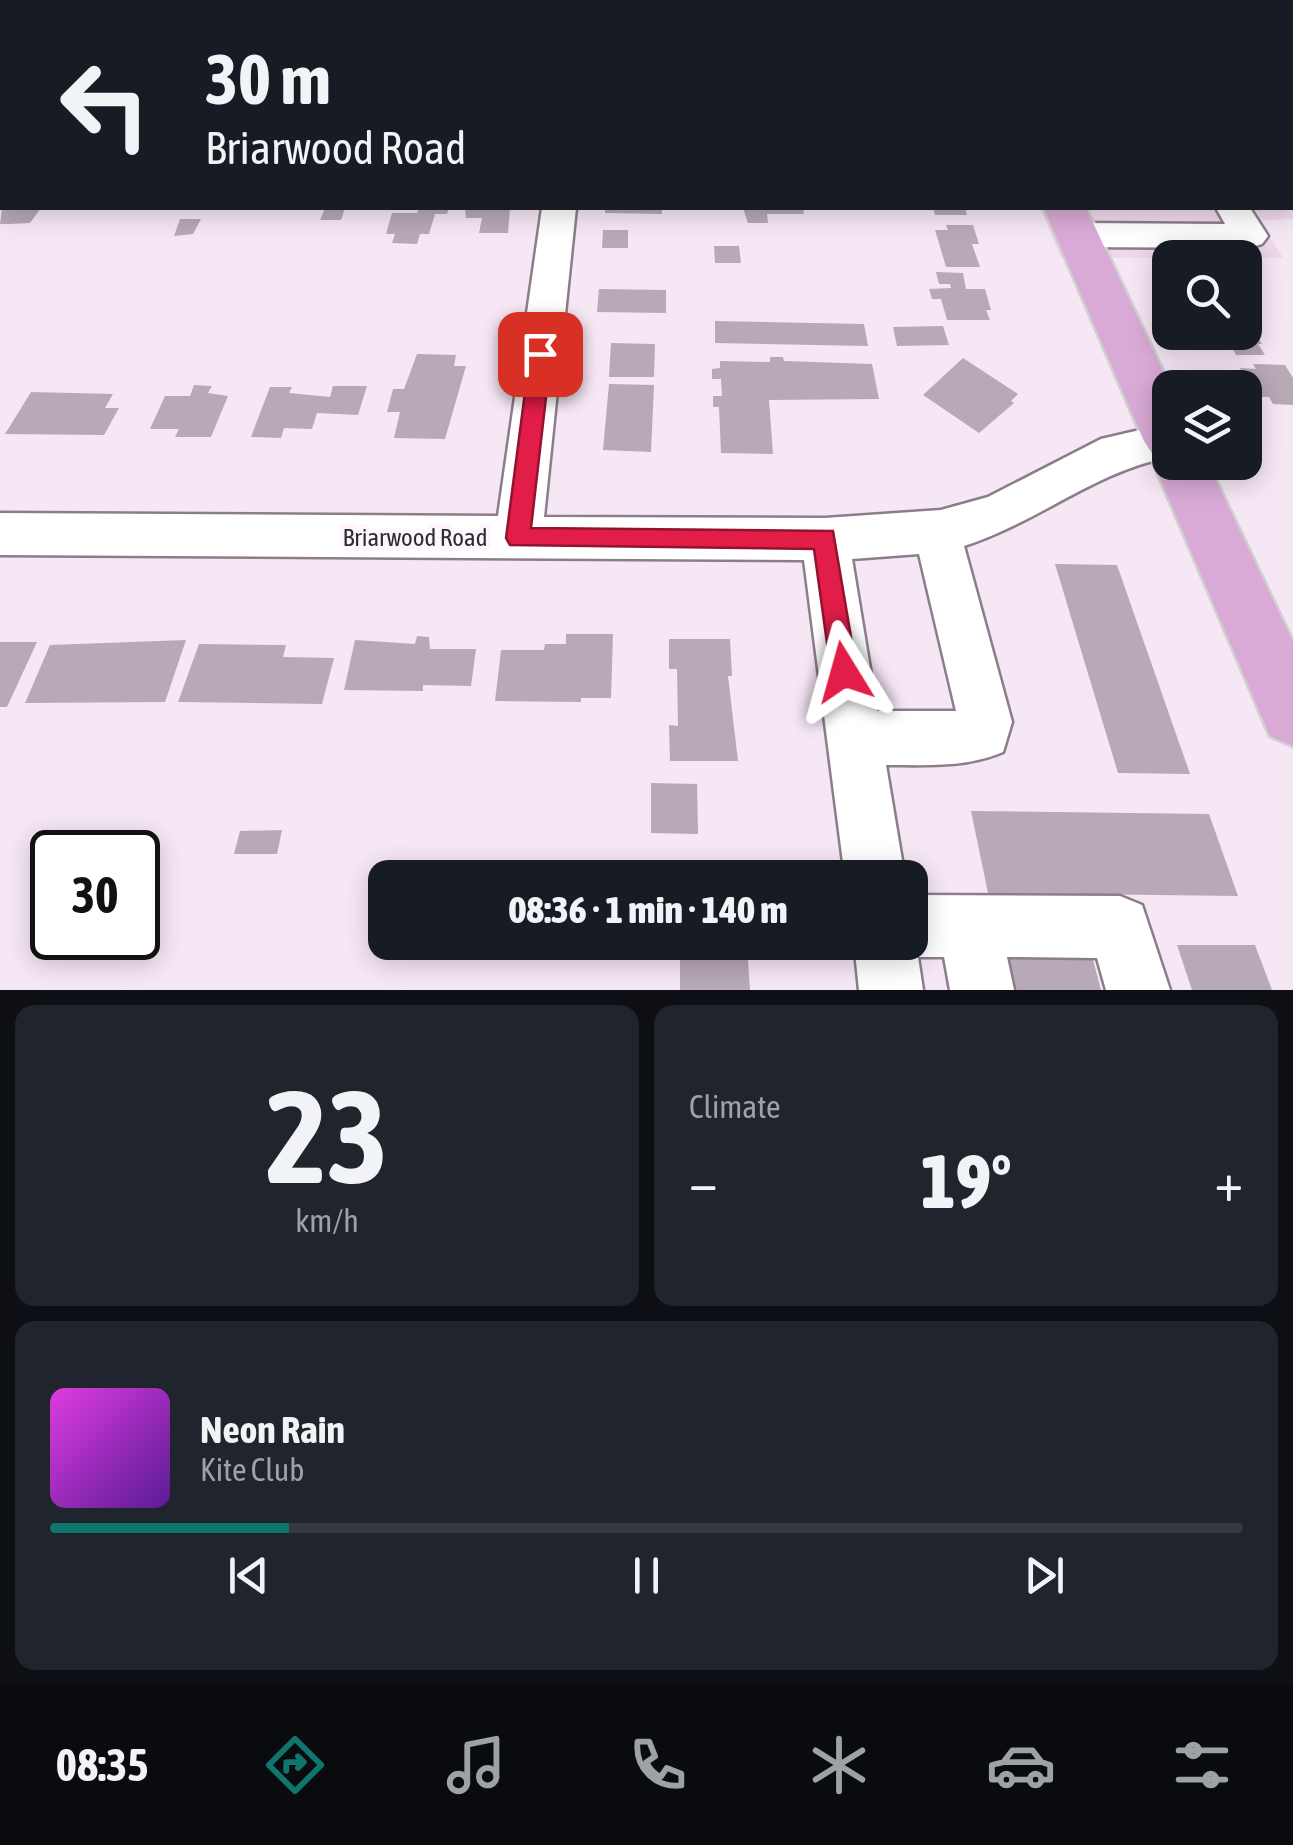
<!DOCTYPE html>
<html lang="en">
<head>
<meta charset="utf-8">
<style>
  :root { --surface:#171b24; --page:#20242c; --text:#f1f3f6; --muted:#9ea1a6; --line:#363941; --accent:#0f766e }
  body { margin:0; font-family:"Asap Condensed",sans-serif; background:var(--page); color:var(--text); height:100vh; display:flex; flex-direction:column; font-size:38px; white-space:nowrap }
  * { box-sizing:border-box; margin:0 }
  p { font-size:32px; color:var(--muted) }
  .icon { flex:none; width:55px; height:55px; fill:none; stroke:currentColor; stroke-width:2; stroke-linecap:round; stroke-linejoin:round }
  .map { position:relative; height:990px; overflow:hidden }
  .side { display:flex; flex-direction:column; gap:15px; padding:15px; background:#0d0f14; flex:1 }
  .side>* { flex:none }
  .banner { position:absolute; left:0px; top:0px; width:1295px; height:210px; box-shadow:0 5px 25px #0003; background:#171b24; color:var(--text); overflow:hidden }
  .controls { position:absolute; left:1152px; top:240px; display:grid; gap:20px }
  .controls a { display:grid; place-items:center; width:110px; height:110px; border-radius:20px; background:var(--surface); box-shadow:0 5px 25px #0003; font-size:50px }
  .speed { position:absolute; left:30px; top:830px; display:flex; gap:20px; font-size:50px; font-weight:700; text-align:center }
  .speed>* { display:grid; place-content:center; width:130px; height:130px; border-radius:50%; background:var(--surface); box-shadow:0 5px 25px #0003; line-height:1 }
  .speed .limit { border:5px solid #111; border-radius:15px; background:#fff; color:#111 }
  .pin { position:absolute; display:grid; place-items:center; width:85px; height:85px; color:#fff; margin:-42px; border-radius:20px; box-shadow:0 5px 15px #0006 }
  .me { position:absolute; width:110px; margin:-55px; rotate:352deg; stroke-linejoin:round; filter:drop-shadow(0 0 8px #0008) }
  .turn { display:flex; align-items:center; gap:35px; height:210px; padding:0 40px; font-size:45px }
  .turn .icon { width:130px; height:130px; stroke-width:2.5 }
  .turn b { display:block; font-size:70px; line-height:85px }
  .big { font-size:75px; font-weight:800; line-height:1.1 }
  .side .tile { flex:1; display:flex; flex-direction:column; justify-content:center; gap:15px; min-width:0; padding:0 35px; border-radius:20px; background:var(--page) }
  .side .dial { align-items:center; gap:0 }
  .dial b { font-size:130px; line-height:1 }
  .song { display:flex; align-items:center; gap:30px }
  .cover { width:120px; height:120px; border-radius:15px; background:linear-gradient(135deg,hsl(300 70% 55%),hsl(270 70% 35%)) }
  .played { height:10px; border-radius:5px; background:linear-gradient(90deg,var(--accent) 20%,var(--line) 20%) }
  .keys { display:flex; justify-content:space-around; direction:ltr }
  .heat { display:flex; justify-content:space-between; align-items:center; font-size:55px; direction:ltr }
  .side .tiles { flex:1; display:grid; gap:15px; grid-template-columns:1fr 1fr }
  .tile:last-child { grid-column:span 2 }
  .trip { position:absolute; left:368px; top:860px; width:560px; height:100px; border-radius:20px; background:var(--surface); box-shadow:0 5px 25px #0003; font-weight:800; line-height:100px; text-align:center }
  .dock { display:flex; height:160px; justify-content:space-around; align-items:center; background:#090b0e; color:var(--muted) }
  .dock .icon { width:70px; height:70px }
  .dock .active { color:var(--accent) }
  .dock b { font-size:45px; color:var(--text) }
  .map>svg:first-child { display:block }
</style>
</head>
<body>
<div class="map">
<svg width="1293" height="990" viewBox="0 0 1293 990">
  <rect width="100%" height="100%" fill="#f6e7f4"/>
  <!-- built -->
  <path fill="#eed9ec" d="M1293 49V219L1259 220 1283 258H1061L1040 208H1292Z"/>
  <!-- building -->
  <g fill="#b7a9b6">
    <path d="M2 208H41L30 223 10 224H0Z"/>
    <path d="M325 208H345L341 220H320Z"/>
    <path d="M419 208H449L447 214H435L429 234H420L417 244 392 243 395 234H386L392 213H417Z"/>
    <path d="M465 208H510L508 233H479L482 218H466Z"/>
    <path d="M605 208H662V214L605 213Z"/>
    <path d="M743 208H803L804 214H767L768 223H748Z"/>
    <path d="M933 208H965L967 215H935Z"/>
    <path d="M180 219H201L193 234 174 236Z"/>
    <path d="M946 225H973L979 244H972L980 267H946L935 230H948Z"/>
    <path d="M603 230H628V248H602Z"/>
    <path d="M714 246H739L741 263H715Z"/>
    <path d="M936 272 963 273 966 289H985L991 310H986L990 320H947L941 299H932L929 289 951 288 950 284H939Z"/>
    <path d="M599 289 666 290V313L597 312Z"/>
    <path d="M1245 316 1262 344H1258L1265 355H1236L1230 344H1221L1214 332H1245Z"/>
    <path d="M715 321 864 324 868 346 715 343Z"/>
    <path d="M943 326 949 345 897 346 893 327Z"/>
    <path d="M611 343 655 344 654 377H609Z"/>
    <path d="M417 354 456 355 454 366H466L445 439 394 438 400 412H387L393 389H404Z"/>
    <path d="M770 357H783L784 361 872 364 879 399 769 400 773 454 721 453 719 407H713V396H722L721 379H712V369L720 368V361L770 362Z"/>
    <path d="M963 358 1018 394 1011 401 1014 403 979 433 923 395Z"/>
    <path d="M1253 364 1285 365 1293 378V405L1273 404 1269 397H1254L1240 368 1256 369Z"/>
    <path d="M609 384 654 385 651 452 603 450Z"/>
    <path d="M194 385 212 386 208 393 228 396 211 437H175L179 429H150L165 396H190Z"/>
    <path d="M333 386H367L358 415 317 413 312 429 284 428 281 438 251 437 270 387H292L289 393 330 397Z"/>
    <path d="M31 392 113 394 105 408H119L104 435 5 434Z"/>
    <path d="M1055 564 1117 565 1190 774 1118 773Z"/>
    <path d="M566 634H613L611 698H581V702L495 701 501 650H544L545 644H566Z"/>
    <path d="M417 636 429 637 430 649H476L471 686 423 685V691L344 690 355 640 415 644Z"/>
    <path d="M669 639H730L732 676H728L738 761H670L669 725 678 726 677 669H669Z"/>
    <path d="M186 640 165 702 25 703 50 645Z"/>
    <path d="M0 642H37L7 707H0Z"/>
    <path d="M199 644 286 645 283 657 334 658 322 704 178 702Z"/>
    <path d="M651 783 697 784 698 834 651 833Z"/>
    <path d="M971 811 1209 814 1238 896 988 893Z"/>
    <path d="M282 830 277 854H234L240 831Z"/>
    <path d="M1001 941H1088L1101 990H1012Z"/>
    <path d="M1177 945H1255L1272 990H1192Z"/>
    <path d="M747 946 750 990H680V947Z"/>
  </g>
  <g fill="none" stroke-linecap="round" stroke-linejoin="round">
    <defs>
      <g id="minor">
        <path d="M1028 0H1062L1063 2H1030Z"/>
        <rect x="1292" y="62" width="1" height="18"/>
        <path d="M0 134 2 135V154H0Z"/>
        <rect x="1292" y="178" width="1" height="22"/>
        <path d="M542 208H576L544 517 825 518 941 510 988 497 1101 439 1170 423V457C1095 471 1037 523 964 546L1012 722 1003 752C965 768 927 765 886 765L905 878H845L804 560 0 555V513L498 516ZM919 554 956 711H877L852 559Z"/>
        <path d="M1216 208H1250L1268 236 1262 244 1250 248 1077 247 1065 243 1059 235 1065 227 1077 223 1225 224Z"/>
        <path d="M910 895 1120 896 1142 905 1170 990H1106L1097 958 1007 957 1014 990H950L944 957H918L923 990H859L854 942H910Z"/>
      </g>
      <g id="major">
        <path d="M959 0H991L992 2H960Z"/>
        <path d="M1116 0H1156L1157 2H1118Z"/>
        <rect x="1292" y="36" width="1" height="20"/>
        <path d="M1044 208H1086L1171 388 1170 462H1207L1293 642V746L1270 736 1153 462 1155 458 1144 441Z"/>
      </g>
    </defs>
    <!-- minor casing -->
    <use href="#minor" stroke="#8b7e8a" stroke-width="5"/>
    <!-- major casing -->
    <use href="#major" stroke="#d1d0d1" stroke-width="5"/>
    <!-- minor -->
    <use href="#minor" fill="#fff" fill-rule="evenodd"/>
    <!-- major -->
    <use href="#major" fill="#d9aad6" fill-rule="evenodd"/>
  </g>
  <!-- route -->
  <path fill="#e11d48" stroke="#92132f" stroke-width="2.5" d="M540 347 551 354 531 528 833 531 857 672 853 681 844 685 835 681 831 672 814 549 510 545 506 538 530 354Z"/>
  <g text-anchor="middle" stroke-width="10" stroke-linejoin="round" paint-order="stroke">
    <!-- street labels -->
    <g font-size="25" fill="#302b30" stroke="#fdf7fd">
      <text x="415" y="546">Briarwood Road</text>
    </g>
  </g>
</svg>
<div class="controls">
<a><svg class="icon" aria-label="search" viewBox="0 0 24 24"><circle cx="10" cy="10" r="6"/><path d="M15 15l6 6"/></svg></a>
<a><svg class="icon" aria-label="layers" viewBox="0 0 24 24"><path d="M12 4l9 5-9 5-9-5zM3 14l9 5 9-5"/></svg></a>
</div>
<div class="speed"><div class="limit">30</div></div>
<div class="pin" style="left:540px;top:354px;background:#d93025"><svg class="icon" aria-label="arrive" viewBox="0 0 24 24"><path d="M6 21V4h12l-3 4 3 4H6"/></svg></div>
<svg class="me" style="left:844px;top:672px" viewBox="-20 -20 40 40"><path d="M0-17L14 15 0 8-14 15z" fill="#e11d48" stroke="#fff" stroke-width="4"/></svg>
<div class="trip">08:36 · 1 min · 140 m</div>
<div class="banner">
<div class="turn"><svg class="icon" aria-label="left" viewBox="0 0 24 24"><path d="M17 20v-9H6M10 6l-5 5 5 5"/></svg><div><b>30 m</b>Briarwood Road</div></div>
</div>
</div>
<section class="side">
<div class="tiles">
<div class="tile dial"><b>23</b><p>km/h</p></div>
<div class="tile"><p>Climate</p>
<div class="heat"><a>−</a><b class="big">19°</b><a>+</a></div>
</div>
<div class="tile">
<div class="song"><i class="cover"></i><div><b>Neon Rain</b><p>Kite Club</p></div></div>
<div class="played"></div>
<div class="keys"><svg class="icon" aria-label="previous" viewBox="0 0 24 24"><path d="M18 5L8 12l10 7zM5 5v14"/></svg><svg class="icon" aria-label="pause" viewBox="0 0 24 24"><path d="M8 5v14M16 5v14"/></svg><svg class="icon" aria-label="next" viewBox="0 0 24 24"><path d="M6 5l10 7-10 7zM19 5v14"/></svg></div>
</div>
</div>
</section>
<nav class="dock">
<b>08:35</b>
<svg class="icon active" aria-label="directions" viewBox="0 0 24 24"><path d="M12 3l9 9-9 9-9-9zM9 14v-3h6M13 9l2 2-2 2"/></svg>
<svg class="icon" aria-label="music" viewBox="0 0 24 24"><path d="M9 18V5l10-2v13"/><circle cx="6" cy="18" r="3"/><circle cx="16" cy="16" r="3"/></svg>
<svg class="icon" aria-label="phone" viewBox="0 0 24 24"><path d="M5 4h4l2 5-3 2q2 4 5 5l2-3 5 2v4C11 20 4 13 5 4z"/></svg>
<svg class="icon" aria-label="climate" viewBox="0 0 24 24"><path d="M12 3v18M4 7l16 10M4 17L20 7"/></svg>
<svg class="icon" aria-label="car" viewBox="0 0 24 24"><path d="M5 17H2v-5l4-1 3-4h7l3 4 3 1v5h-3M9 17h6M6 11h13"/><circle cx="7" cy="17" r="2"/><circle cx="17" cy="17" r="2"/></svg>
<svg class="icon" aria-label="filters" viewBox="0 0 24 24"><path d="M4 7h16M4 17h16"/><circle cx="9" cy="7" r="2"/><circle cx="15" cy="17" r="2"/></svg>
</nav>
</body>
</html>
